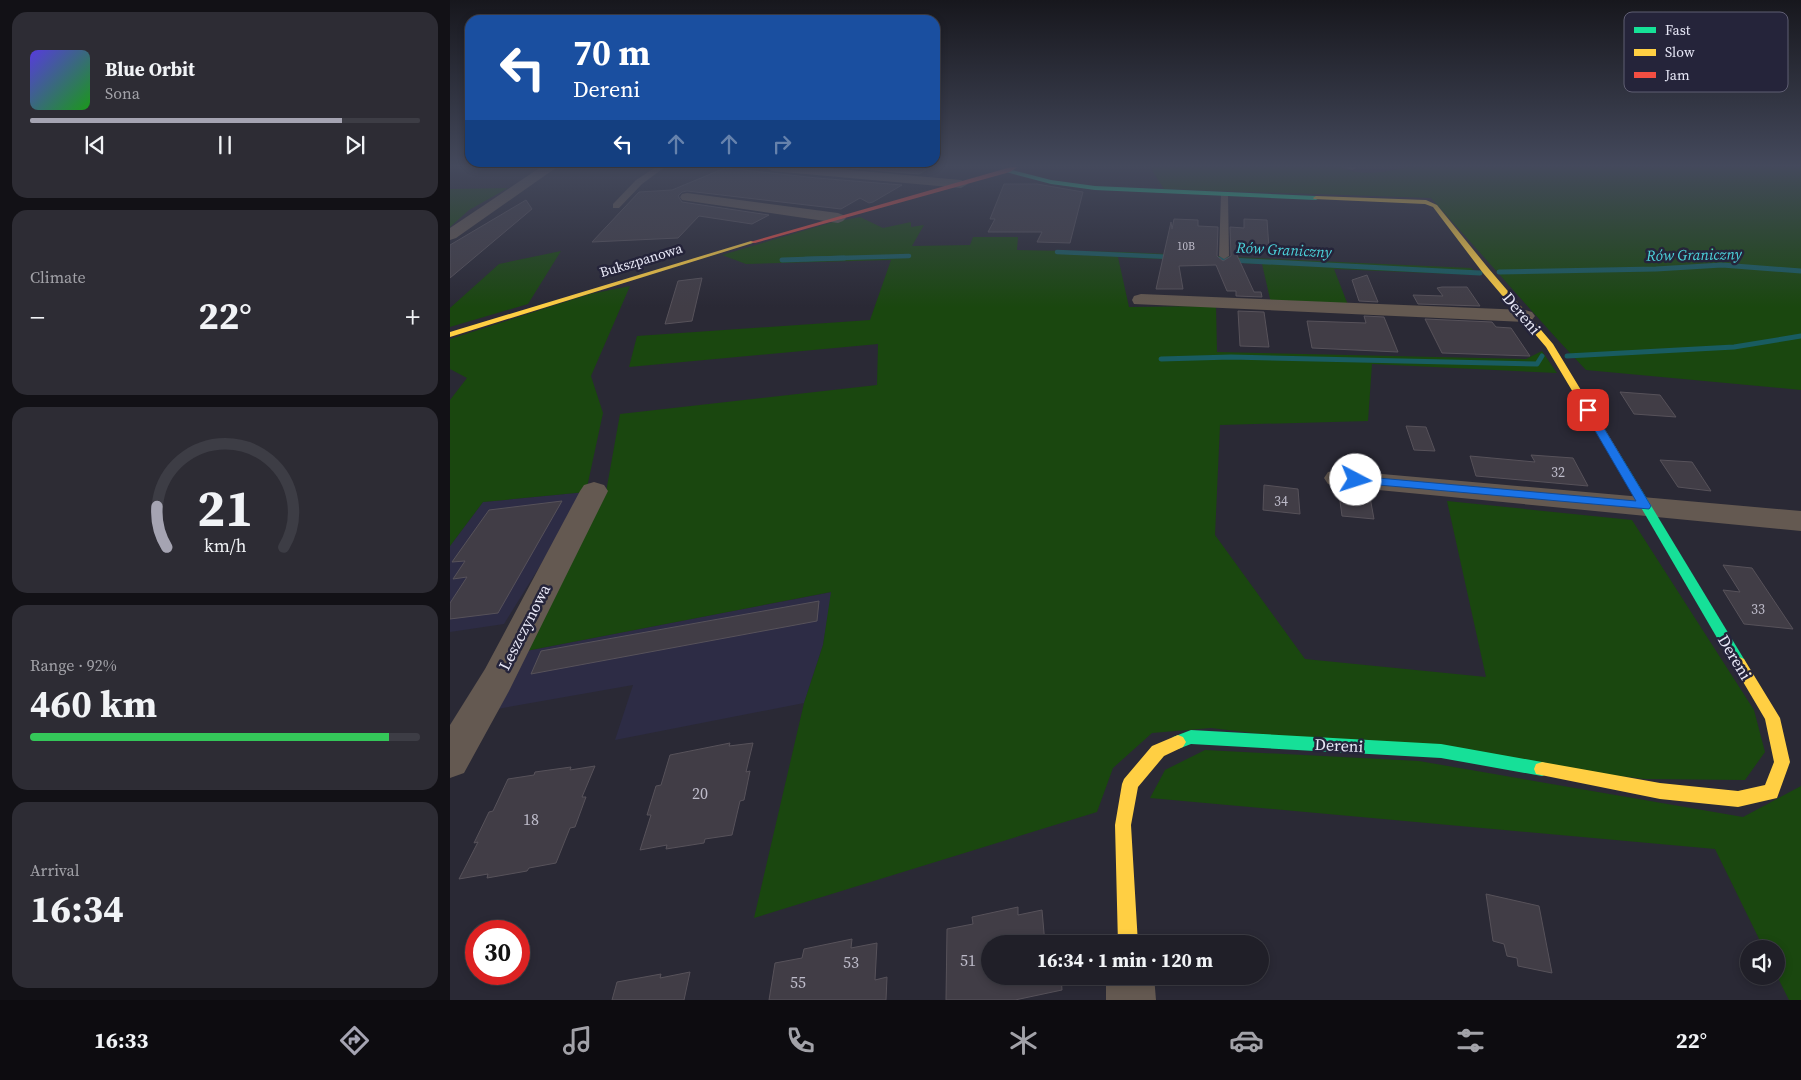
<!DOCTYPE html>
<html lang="en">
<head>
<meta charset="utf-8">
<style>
  :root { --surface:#201f28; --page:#2d2c34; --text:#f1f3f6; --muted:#a2a2a8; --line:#3d3d45; --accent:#a5a4b2 }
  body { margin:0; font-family:"Source Serif 4",serif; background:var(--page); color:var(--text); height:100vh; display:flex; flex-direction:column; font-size:19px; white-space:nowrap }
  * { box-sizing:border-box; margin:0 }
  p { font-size:16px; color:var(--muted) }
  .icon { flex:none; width:28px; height:28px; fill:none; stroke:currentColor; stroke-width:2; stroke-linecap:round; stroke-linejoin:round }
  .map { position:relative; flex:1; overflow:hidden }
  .panel { display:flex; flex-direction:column; gap:12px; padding:12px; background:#121116; width:450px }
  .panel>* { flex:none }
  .guide { position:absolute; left:15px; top:15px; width:475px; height:152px; border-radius:15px; box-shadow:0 2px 8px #0003,0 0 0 1px var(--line); background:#1a4fa0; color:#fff; overflow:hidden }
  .controls { position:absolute; left:1290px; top:940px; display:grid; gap:10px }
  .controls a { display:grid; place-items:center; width:45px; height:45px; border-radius:50%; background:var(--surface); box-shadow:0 2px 8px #0003,0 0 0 1px var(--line); font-size:25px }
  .speed { position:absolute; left:15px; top:920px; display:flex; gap:10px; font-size:25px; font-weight:700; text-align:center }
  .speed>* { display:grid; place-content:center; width:65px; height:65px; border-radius:50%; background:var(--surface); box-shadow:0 2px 8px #0003,0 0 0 1px var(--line); line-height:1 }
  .speed .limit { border:8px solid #d22; background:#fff; color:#111 }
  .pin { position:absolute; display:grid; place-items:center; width:42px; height:42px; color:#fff; margin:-21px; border-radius:10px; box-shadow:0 2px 8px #0006 }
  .me { position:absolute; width:55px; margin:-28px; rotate:95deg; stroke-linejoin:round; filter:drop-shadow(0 0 4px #0008) }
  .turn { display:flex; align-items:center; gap:18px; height:105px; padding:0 25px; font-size:22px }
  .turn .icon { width:65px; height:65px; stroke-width:2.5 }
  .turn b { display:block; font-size:35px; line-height:42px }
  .lanes { display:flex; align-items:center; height:48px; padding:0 25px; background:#0003; justify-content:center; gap:25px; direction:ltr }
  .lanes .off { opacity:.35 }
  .big { font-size:38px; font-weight:700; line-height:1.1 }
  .panel .tile { flex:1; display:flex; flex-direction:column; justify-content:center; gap:8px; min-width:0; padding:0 18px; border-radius:15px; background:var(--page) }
  .panel .dial { align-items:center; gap:0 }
  .dial svg { height:130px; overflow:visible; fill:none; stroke:var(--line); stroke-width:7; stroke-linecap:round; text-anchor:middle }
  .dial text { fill:var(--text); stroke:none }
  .song { display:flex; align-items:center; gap:15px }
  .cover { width:60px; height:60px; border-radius:8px; background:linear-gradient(135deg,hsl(250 70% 55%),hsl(120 70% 35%)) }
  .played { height:5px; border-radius:2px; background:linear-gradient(90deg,var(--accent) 80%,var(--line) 80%) }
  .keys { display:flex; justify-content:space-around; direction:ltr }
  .heat { display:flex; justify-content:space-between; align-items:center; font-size:28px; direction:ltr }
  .charge { height:8px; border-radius:4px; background:linear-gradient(90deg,#34c759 92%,var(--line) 0) }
  .trip { position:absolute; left:531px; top:935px; width:288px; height:50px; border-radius:25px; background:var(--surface); box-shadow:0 2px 8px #0003,0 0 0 1px var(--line); font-weight:700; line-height:50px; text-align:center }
  .tabs { display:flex; height:80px; justify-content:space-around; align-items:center; background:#0d0c10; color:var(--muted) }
  .tabs .icon { width:35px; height:35px }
  .tabs .active { color:var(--accent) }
  .tabs b { font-size:22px; color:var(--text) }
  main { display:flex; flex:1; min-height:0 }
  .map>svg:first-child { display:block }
</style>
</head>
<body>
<main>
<section class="panel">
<div class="tile">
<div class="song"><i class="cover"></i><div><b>Blue Orbit</b><p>Sona</p></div></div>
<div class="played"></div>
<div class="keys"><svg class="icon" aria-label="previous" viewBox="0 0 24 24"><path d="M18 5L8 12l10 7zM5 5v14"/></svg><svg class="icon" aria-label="pause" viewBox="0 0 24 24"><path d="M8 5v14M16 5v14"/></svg><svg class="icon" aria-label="next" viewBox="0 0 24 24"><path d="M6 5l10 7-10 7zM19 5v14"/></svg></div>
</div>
<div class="tile"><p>Climate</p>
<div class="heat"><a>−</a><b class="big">22°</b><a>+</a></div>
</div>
<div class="tile dial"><svg viewBox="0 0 100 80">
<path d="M14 69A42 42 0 1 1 86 69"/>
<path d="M14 69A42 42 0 0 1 8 44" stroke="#a5a4b2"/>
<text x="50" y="56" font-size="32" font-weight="700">21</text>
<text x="50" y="72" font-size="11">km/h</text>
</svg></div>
<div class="tile"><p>Range · 92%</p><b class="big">460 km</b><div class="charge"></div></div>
<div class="tile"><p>Arrival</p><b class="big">16:34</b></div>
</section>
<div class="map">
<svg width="1351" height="1000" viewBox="0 0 1351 1000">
  <rect width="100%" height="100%" fill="#2a2935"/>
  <!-- built -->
  <g fill="#2d2c45">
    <path d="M136 492 54 624 0 632V546L33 502Z"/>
    <path d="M382 592 373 645 354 703 165 740 183 685 47 709 76 651Z"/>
  </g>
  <!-- green -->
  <g fill="#1a470f">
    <path d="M700 167H890C913 177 934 172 958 167H1351V390L1136 370C1083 314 1033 255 981 198L714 189Z"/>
    <path d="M58 188 19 210 0 227V189Z"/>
    <path d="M410 217 433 228 461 222V227L474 225 462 246 520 245 523 237H568L567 250 674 252 1021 268 1028 275 884 269 898 305 821 303 812 264 668 257 679 307 766 306 767 352 1076 359 1092 351 1107 373 922 364 918 421 770 425 765 535 855 659 1036 677 997 501 1182 520 1304 710 1315 752 1295 780 1195 779 761 728 702 733 663 768 647 812 304 918 354 703 373 645 381 592 76 651 156 492 170 414 427 385 428 344 179 367 187 336 420 320 441 260 296 264 272 255 383 222Z"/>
    <path d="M111 251 78 304 0 327V308L49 264Z"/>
    <path d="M180 286 141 376 153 413 136 492 33 502 0 546V400L17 378 0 369V339L140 294Z"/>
    <path d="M755 750 969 761 1293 817 1351 786V1000H1339L1326 974V949H1314L1265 849 700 798 715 770Z"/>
  </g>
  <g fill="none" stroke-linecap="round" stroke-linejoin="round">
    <!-- stream-far1 -->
    <g stroke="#195c61" stroke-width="4.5">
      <path d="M607 252 722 257"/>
      <path d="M355 259 459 256"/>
      <path d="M761 259H766"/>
    </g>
    <!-- stream -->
    <g stroke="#195c61" stroke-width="5">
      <path d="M761 259 1030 273"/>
      <path d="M332 260 394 258"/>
      <path d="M1049 272 1206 269 1272 265 1351 271"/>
      <path d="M1117 356 1284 347 1351 336"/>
      <path d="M711 359 781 357 1087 364 1092 356"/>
    </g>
  </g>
  <!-- building -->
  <g fill="#413d46" stroke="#57525a">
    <path d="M389 167H481L469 174Z"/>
    <path d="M275 168 367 178 452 185 423 202 419 203 410 198 391 209 237 191 232 192 228 196 232 202 319 215 302 224 249 216 228 238 142 242 189 192 222 190Z"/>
    <path d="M554 184H587L633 192 620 243 587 242 592 232H538L545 219H540Z"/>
    <path d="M76 200 82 209 0 278V245Z"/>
    <path d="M724 219 748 220V226L768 227 767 256 773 261 781 256 780 227 794 228V219L817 220 819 248 810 247V254L786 253 804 292H811L812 297 786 296V291H777L766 265 729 266 733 289H706L721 222 722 229Z"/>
    <path d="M917 275 928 302 909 301 902 280Z"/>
    <path d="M252 278 242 321 215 324 228 281Z"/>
    <path d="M992 287H1017L1030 306 968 304 963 295 993 296 987 288Z"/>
    <path d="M788 311 814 312 819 347 790 346Z"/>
    <path d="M914 316 934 317 948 352 862 348 857 321 916 323Z"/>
    <path d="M975 319 1042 322 1046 327 1061 328 1080 356 992 353Z"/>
    <path d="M1170 392 1210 395 1226 417 1184 414Z"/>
    <path d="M956 426 976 427 985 451 964 450Z"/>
    <path d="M1081 455 1123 458 1138 486 1026 476 1020 456 1085 462Z"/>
    <path d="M1210 460 1242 462 1261 491 1228 487Z"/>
    <path d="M814 485 848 489 850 514 813 510Z"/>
    <path d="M889 494 920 497 924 519 892 516Z"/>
    <path d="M112 501 48 613 0 619V603L17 577 3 579 15 561 2 562 39 510Z"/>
    <path d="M1273 565 1302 568 1343 629 1294 624 1273 590 1290 592Z"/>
    <path d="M369 601 367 621 81 674 91 651Z"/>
    <path d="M280 743 279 746 303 743 296 772 300 771 294 800 290 801 282 835 255 839 254 843 216 849 217 845 190 850 201 815H197L206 786 211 785 220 755Z"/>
    <path d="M145 766 132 797H136L125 827 120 828 106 863 79 868 77 871 37 878 38 874 9 879 28 842 24 843 39 812 43 811 58 779 84 775 85 772 121 767 120 770Z"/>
    <path d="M1036 894 1089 906 1102 973 1068 966 1067 958 1057 956 1054 944 1043 941Z"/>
    <path d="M568 907V915L592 910 595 944H540V976H611L612 990 565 1000H496L497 929 523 924 522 917Z"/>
    <path d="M402 939 401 948 427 943 425 980 437 977 436 1000H319L325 963 352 958 354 949Z"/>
    <path d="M240 972 234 1000H162L167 982 211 974 210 978Z"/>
  </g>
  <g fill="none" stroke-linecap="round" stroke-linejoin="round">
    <!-- lane -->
    <g fill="#645951" fill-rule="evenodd">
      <path d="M206 167H215L192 184 169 208H163V204L186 180Z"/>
      <path d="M895 167H905L906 168 902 170Z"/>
      <path d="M771 193 778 195 779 256 774 259 769 256Z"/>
    </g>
    <!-- street -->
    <g fill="#645951" fill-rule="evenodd">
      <path d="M91 167H107L6 238 0 240V228Z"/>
      <path d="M315 167H366L511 180 518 184 511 188 322 171Z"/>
      <path d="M237 193 388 213 393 215 396 218 393 221 388 223 232 200 230 197 232 194Z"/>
      <path d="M691 294 1075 310 1082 312 1085 316 1082 320 1075 322 684 304 682 300 684 296Z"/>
      <path d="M887 470 1351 511V531L887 486 878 484 874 478 878 472Z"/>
      <path d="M144 482 154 485 158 491 59 691 14 773 0 778V725L35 669 130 491 134 485Z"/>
      <path d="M656 976H704L706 1000H656Z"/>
    </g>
    <!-- fast -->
    <g fill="#16e098" fill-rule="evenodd">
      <path d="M558 169 601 180 645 186 866 196 869 198 866 200 645 190 601 184 556 172Z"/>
      <path d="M1166 453 1171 456 1294 659 1296 663 1294 667 1289 669 1284 667 1161 456Z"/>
      <path d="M741 730 991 744 1092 762 1098 764 1100 769 1098 774 1092 776 991 758 741 744 728 749 723 747 720 742 723 737Z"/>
    </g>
    <!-- slow -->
    <g fill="#ffcf43" fill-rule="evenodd">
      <path d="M866 196 976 200 987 205 1039 269 1103 344 1171 456 1170 458H1162L1161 456 1096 347 1033 273 983 207 975 204 864 199 863 198Z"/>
      <path d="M301 241 306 242 0 337V332Z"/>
      <path d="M1289 657 1294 659 1330 718 1340 762 1327 798 1288 807 1210 799 1086 774 1084 769 1086 764 1092 762 1210 783 1288 791 1315 785 1324 762 1315 719 1282 663 1284 659Z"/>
      <path d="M728 735 733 737 736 742 733 747 714 756 688 787 681 825 688 944H668L665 825 672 784 674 779 702 746Z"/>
    </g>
    <!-- jam -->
    <path fill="#f24e42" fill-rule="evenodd" d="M561 167H568L560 172 305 243 300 242Z"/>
  </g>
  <!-- sky -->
  <linearGradient id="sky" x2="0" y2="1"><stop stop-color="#17171d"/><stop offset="0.54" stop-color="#44495c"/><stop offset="1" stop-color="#44495c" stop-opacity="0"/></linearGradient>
  <rect width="1351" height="307" fill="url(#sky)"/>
  <!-- route -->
  <path fill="#1a73e8" stroke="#114b97" d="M1138 407 1143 410 1201 506 1199 509 906 483 900 480 906 476 1186 501 1133 410Z"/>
  <g text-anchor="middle" stroke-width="5" stroke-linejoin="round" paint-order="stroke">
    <!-- far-number labels -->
    <g font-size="11" fill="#bebcca">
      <text x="736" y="250">10B</text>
    </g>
    <!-- far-street labels -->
    <g font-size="14" fill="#e7e7f6" stroke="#25243a">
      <text transform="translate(191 260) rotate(-17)" y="5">Bukszpanowa</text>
    </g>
    <!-- number labels -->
    <g font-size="14" fill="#bebcca">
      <text x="1108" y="477">32</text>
      <text x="831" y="506">34</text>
      <text x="1308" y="614">33</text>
    </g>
    <!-- far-water labels -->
    <g font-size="15" font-style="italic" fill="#4cd5dd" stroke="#25243a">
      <text transform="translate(834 250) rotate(3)" y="5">Rów Graniczny</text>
      <text transform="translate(1244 255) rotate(-1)" y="5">Rów Graniczny</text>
    </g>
    <!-- street labels -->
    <g font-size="16" fill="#e7e7f6" stroke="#25243a">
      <text transform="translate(1072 313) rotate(50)" y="6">Dereni</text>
      <text transform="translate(74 627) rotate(-63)" y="6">Leszczynowa</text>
      <text transform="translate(1285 657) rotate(59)" y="6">Dereni</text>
      <text transform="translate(889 745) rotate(3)" y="6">Dereni</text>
    </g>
    <!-- near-number labels -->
    <g font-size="16" fill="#bebcca">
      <text x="250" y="799">20</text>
      <text x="81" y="825">18</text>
      <text x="518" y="966">51</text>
      <text x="401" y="968">53</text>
      <text x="348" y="988">55</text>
    </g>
  </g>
  <!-- legend -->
  <rect x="1174" y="12" width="164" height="80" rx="8" fill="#25243a" stroke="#5f5e72" stroke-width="1"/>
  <rect x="1184" y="27" width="22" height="6" fill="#16e098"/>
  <rect x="1184" y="49" width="22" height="7" fill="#ffcf43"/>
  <rect x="1184" y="72" width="22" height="6" fill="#f24e42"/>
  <g font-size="14" fill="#e7e7f6">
    <text x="1215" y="35">Fast</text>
    <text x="1215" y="57">Slow</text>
    <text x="1215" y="80">Jam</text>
  </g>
</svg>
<div class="controls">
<a><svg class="icon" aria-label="sound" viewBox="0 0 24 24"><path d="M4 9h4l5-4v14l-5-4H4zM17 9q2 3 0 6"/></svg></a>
</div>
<div class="speed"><div class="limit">30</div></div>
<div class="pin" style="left:1138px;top:410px;background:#d93025"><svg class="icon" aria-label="arrive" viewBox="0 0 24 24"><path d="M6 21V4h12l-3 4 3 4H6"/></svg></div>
<svg class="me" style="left:906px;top:480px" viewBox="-20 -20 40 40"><circle r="19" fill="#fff"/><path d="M0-13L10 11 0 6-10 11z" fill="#1a73e8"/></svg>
<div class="trip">16:34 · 1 min · 120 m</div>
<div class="guide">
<div class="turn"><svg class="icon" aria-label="left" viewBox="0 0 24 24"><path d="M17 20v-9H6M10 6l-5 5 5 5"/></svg><div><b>70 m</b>Dereni</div></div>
<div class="lanes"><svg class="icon" aria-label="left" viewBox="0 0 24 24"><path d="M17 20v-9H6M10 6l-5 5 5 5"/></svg><svg class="icon off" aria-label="ahead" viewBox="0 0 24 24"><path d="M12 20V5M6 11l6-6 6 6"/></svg><svg class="icon off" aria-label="ahead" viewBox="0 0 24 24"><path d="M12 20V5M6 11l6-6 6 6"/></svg><svg class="icon off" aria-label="right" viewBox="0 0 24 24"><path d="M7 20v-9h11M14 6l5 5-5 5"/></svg></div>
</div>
</div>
</main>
<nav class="tabs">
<b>16:33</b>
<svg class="icon active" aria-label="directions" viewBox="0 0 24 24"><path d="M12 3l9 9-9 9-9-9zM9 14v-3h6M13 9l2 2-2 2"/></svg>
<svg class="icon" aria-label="music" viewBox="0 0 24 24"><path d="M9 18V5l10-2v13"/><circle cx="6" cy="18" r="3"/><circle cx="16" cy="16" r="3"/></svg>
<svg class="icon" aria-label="phone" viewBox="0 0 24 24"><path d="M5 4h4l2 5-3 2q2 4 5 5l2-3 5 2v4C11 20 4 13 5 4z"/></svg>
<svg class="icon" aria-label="climate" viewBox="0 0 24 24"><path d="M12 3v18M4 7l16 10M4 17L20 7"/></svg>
<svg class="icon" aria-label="car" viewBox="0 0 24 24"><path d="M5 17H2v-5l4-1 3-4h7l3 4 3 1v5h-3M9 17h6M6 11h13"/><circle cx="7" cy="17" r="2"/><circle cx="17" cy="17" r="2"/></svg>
<svg class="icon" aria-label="filters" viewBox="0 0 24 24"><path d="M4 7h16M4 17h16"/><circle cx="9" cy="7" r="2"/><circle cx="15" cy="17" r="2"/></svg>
<b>22°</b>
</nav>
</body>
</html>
